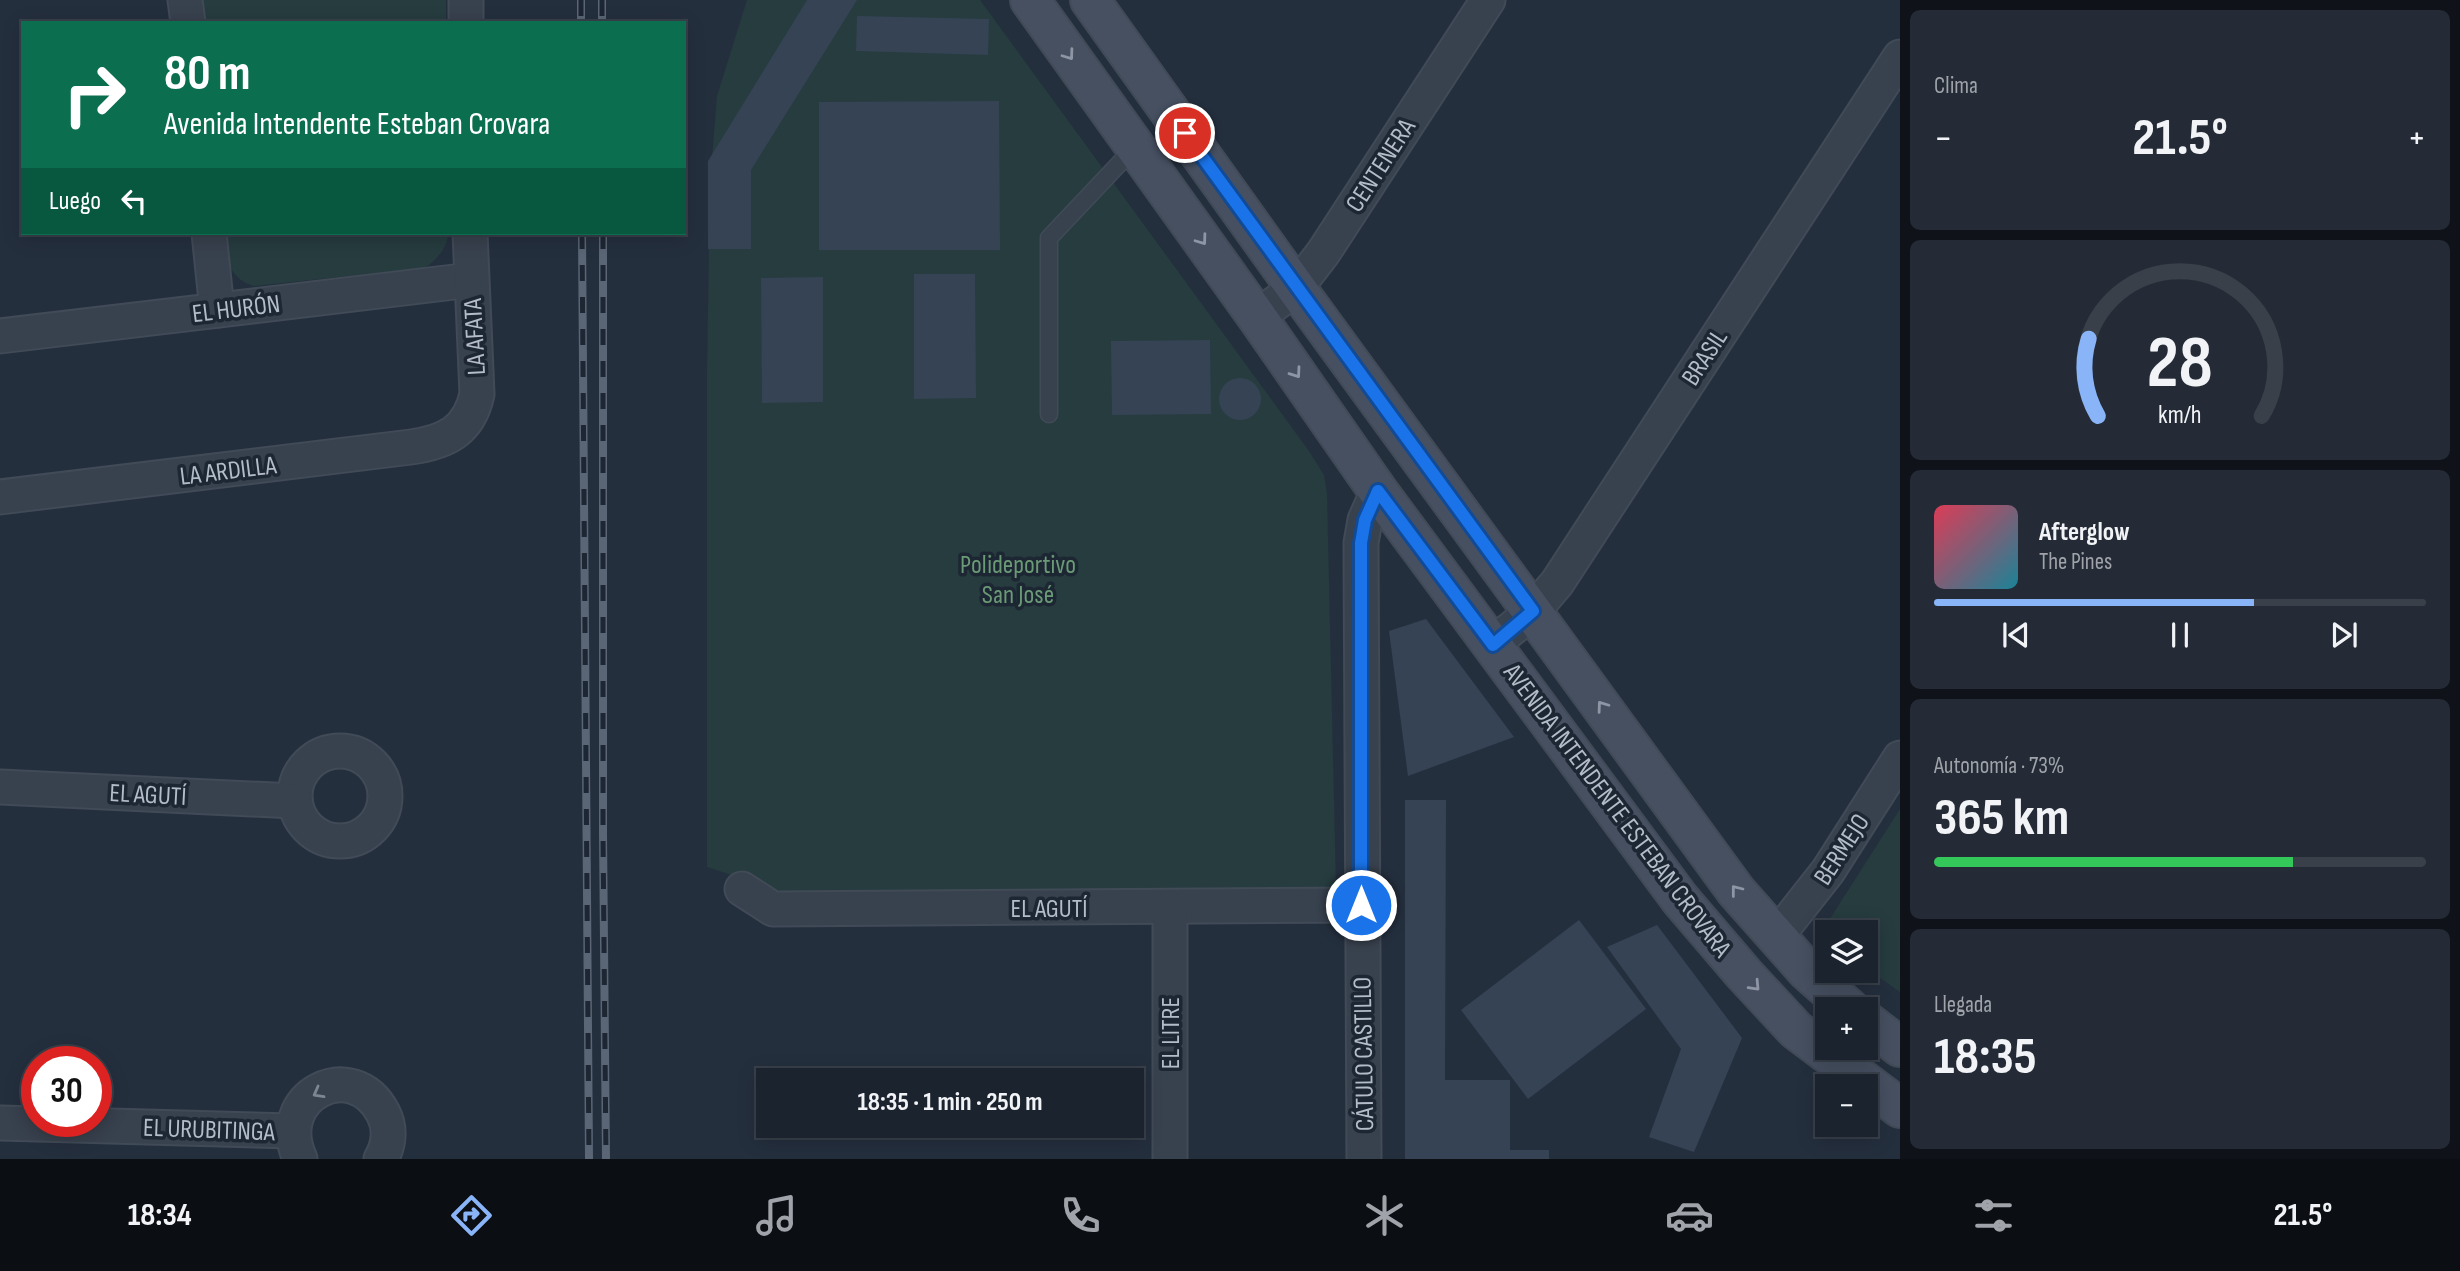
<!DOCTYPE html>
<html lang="es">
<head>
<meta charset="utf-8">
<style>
  :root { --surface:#1b232e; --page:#242b36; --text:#f1f3f6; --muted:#a0a4aa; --line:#39404a; --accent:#8ab4f8 }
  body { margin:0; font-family:"Sofia Sans Condensed",sans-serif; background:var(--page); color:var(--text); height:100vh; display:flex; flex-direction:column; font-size:26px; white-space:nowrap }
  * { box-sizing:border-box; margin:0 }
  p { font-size:23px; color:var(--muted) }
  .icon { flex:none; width:38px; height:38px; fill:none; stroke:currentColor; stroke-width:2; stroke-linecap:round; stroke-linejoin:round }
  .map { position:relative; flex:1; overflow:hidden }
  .details { display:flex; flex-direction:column; gap:10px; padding:10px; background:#0f1319; width:560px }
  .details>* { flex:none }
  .hud { position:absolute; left:21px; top:21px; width:665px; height:214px; border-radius:0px; box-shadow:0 4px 18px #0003,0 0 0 2px var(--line); background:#0b6e4f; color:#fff; overflow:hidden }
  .buttons { position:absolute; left:1815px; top:920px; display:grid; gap:14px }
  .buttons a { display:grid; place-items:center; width:63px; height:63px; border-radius:0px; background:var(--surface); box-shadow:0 4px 18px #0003,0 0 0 2px var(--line); font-size:35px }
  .speed { position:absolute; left:21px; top:1046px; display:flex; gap:14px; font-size:35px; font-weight:700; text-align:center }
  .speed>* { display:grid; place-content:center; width:91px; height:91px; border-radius:50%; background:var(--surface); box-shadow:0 4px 18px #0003,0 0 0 2px var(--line); line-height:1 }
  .speed .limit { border:10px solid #d22; background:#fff; color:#111 }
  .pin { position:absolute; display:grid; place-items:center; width:60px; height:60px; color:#fff; margin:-30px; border:4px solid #fff; border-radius:50%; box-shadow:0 2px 7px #0007 }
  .me { position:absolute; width:77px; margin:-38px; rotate:0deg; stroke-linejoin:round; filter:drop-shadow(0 0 5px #0008) }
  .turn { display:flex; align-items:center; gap:24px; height:147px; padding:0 28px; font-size:32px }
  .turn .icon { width:91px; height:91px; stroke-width:2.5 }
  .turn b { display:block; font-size:49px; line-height:60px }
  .then { display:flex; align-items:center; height:66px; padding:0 28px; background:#0003; gap:14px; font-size:26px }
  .big { font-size:52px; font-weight:700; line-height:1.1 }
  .details .widget { flex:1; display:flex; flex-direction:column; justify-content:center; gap:10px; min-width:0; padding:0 24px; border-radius:10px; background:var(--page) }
  .details .dial { align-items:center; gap:0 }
  .dial svg { height:182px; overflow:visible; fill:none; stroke:var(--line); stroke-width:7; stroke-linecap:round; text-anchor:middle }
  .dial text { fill:var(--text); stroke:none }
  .song { display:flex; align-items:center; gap:21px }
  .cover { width:84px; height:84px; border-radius:10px; background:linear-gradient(135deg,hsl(350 70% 55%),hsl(190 70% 35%)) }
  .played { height:7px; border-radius:4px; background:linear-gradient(90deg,var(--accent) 65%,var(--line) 65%) }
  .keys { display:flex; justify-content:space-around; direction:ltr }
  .heat { display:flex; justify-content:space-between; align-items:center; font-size:38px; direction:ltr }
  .charge { height:10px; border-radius:5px; background:linear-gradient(90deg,#34c759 73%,var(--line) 0) }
  .trip { position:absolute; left:756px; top:1068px; width:388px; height:70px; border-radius:0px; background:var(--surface); box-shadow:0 4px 18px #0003,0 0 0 2px var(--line); font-weight:700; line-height:70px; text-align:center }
  .tab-bar { display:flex; height:112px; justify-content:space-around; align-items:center; background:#0b0e12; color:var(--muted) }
  .tab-bar .icon { width:49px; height:49px }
  .tab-bar .active { color:var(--accent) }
  .tab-bar b { font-size:32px; color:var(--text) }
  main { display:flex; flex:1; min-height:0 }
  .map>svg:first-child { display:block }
</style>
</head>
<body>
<main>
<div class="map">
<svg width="1900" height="1159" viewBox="0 0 1900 1159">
  <rect width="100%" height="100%" fill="#242f3e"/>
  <!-- green -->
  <g fill="#263c3f">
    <path d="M201 0H446V23H205Z"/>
    <path d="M747 0H980L1309 451 1324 475 1327 494 1336 888 785 892 707 867V372L710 183 717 96Z"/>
    <path d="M222 233H448C448 248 436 260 425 268L254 286C229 279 224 256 222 233Z"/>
    <path d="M1900 809V992L1866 968V933H1827V942L1819 936Z"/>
  </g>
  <!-- building -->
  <g fill="#364354">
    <path d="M807 0H857L751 170V249H708V161Z"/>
    <path d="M857 16 989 19 988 55 856 51Z"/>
    <path d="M999 101 1000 250H819V102Z"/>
    <path d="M914 274H975L976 398 914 399Z"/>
    <path d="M823 277V402L762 403 761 278Z"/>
    <path d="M1210 340 1211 414 1112 415 1111 341Z"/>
    <circle cx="1240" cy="399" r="21"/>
    <path d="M1426 619 1514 737 1408 776 1389 631Z"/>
    <path d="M1405 800H1446L1445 1080H1510V1150H1549V1159H1405Z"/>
    <path d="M1579 920 1646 1009 1528 1099 1461 1010Z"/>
    <path d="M1657 925 1742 1038 1694 1152 1649 1137 1681 1049 1607 947Z"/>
  </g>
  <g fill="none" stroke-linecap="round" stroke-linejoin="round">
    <defs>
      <path id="lane" d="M1049 414V238L1135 147"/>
      <g id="street">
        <path d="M185 0 188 23"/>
        <path d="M466 0V23"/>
        <path d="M209 233 217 310"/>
        <path d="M1257 317 1296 288 1323 253 1488 0"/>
        <path d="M0 336 471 280"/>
        <path d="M0 497 411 447C446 442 469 431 477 394L470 233"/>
        <path d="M1493 644 1533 611 1557 583 1900 57"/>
        <circle cx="340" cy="796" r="45"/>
        <path d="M0 787 295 801"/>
        <path d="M742 889 773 909 1361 905"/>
        <path d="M1776 937 1828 871 1900 758"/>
        <path d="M0 1123 292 1131"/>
        <path d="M300 1159C271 1095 353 1055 383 1113 391 1128 389 1145 381 1159"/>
        <path d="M1170 1159V908"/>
        <path d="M1364 1159 1361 543 1365 520 1378 491"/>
      </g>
      <g id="secondary">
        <path d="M1030 0 1257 317 1378 491 1680 899 1744 974 1796 1030 1900 1108"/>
        <path d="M1090 0 1296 288 1736 891 1807 971 1851 1010"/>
        <path d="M1866 1021 1900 1047"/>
      </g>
    </defs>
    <!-- lane casing -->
    <use href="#lane" stroke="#414a57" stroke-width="19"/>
    <!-- street casing -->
    <use href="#street" stroke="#414a57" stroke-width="37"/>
    <!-- secondary casing -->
    <use href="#secondary" stroke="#414a57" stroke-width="42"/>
    <!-- lane -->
    <use href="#lane" stroke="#38414e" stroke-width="16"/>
    <!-- street -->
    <use href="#street" stroke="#38414e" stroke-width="33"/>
    <!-- secondary -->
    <use href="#secondary" stroke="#465061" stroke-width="38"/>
    <defs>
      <g id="rail">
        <path d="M581 0V23"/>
        <path d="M602 0V23"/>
        <path d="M582 233 589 1159"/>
        <path d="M603 233V834L606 1159"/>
      </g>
    </defs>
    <!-- rail casing -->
    <use href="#rail" stroke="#5a6575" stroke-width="8"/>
    <!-- rail -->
    <use href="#rail" stroke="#1d2633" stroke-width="5" stroke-dasharray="16" stroke-linecap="butt"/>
  </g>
  <!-- one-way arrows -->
  <defs><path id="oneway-chevron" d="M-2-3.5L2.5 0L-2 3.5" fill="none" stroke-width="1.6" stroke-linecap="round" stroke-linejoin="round" transform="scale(1.75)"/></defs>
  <g stroke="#8e96a5">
    <use href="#oneway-chevron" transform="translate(1069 55) rotate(54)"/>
    <use href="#oneway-chevron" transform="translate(1202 240) rotate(54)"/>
    <use href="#oneway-chevron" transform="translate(1296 373) rotate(55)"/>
    <use href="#oneway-chevron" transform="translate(1602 706) rotate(-126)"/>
    <use href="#oneway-chevron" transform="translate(1736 890) rotate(-128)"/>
    <use href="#oneway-chevron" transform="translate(1755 986) rotate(47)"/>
  </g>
  <use stroke="#7c8592" href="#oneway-chevron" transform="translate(318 1093) rotate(151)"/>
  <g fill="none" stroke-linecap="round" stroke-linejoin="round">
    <defs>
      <path id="route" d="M1185 133 1533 611 1493 645 1378 491 1365 520 1361 543V905"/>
    </defs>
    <!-- route casing -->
    <use href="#route" stroke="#114b97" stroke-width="18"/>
    <!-- route -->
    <use href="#route" stroke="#1a73e8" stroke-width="12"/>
  </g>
  <g text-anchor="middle" stroke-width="7" stroke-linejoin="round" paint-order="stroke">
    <!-- street labels -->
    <g font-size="26" fill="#b4bcc9" stroke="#1d2633">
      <text transform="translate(1380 165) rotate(-57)" y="9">CENTENERA</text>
      <text transform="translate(236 308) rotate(-7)" y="9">EL HURÓN</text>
      <text transform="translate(474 337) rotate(-93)" y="9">LA AFATA</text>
      <text transform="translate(1704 357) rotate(-57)" y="9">BRASIL</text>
      <text transform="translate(228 470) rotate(-7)" y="9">LA ARDILLA</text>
      <text transform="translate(148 794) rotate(3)" y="9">EL AGUTÍ</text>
      <text transform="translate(1618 810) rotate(53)" y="9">AVENIDA INTENDENTE ESTEBAN CROVARA</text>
      <text transform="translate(1841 849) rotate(-57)" y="9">BERMEJO</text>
      <text x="1049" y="917">EL AGUTÍ</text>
      <text transform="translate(1170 1033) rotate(-90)" y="9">EL LITRE</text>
      <text transform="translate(1363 1054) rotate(-91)" y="9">CÁTULO CASTILLO</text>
      <text transform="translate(209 1129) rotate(2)" y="9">EL URUBITINGA</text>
    </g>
    <!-- park labels -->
    <g font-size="26" fill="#6b9a76" stroke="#1d2633">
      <text x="1018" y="573">Polideportivo<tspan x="1018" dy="30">San José</tspan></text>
    </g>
  </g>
</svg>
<div class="buttons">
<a><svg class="icon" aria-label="layers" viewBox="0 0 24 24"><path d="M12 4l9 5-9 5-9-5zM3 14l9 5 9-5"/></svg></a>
<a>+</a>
<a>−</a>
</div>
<div class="speed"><div class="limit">30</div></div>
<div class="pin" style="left:1185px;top:133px;background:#d93025"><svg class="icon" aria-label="arrive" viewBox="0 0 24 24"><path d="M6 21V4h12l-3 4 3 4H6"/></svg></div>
<svg class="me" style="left:1361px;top:905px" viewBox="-20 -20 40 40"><circle r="17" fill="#1a73e8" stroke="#fff" stroke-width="3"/><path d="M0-11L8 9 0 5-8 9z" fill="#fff"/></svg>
<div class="trip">18:35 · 1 min · 250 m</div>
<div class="hud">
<div class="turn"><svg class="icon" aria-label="right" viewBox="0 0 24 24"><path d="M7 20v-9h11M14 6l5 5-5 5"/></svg><div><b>80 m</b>Avenida Intendente Esteban Crovara</div></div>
<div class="then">Luego<svg class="icon" aria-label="left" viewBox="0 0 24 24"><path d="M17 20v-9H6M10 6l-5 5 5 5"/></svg></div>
</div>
</div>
<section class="details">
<div class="widget"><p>Clima</p>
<div class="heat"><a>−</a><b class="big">21.5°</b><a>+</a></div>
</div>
<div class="widget dial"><svg viewBox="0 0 100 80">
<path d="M14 69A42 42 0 1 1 86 69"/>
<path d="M14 69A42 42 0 0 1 10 35" stroke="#8ab4f8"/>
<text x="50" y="56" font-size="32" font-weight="700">28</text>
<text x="50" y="72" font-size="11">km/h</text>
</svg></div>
<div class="widget">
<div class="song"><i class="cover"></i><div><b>Afterglow</b><p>The Pines</p></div></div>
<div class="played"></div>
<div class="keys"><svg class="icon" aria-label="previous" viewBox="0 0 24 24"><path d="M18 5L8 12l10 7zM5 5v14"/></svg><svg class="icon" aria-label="pause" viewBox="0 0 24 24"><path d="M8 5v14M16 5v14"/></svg><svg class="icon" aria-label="next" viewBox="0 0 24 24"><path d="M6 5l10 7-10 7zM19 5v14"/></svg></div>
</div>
<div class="widget"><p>Autonomía · 73%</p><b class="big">365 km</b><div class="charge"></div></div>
<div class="widget"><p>Llegada</p><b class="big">18:35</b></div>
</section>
</main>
<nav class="tab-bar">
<b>18:34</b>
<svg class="icon active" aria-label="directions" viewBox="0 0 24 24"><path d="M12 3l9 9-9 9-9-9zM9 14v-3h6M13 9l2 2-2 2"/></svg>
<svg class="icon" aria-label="music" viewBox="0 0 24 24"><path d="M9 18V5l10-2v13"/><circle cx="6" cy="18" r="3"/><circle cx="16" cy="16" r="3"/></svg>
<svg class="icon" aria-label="phone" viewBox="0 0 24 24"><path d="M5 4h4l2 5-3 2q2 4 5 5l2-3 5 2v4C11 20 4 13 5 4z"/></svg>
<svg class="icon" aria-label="climate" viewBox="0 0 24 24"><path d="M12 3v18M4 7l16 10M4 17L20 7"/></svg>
<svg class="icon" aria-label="car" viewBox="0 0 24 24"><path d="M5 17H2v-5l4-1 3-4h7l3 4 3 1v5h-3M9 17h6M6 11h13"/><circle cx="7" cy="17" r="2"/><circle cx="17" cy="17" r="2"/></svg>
<svg class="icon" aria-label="filters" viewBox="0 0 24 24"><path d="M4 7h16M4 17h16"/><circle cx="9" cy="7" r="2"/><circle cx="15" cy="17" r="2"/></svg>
<b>21.5°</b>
</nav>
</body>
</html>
